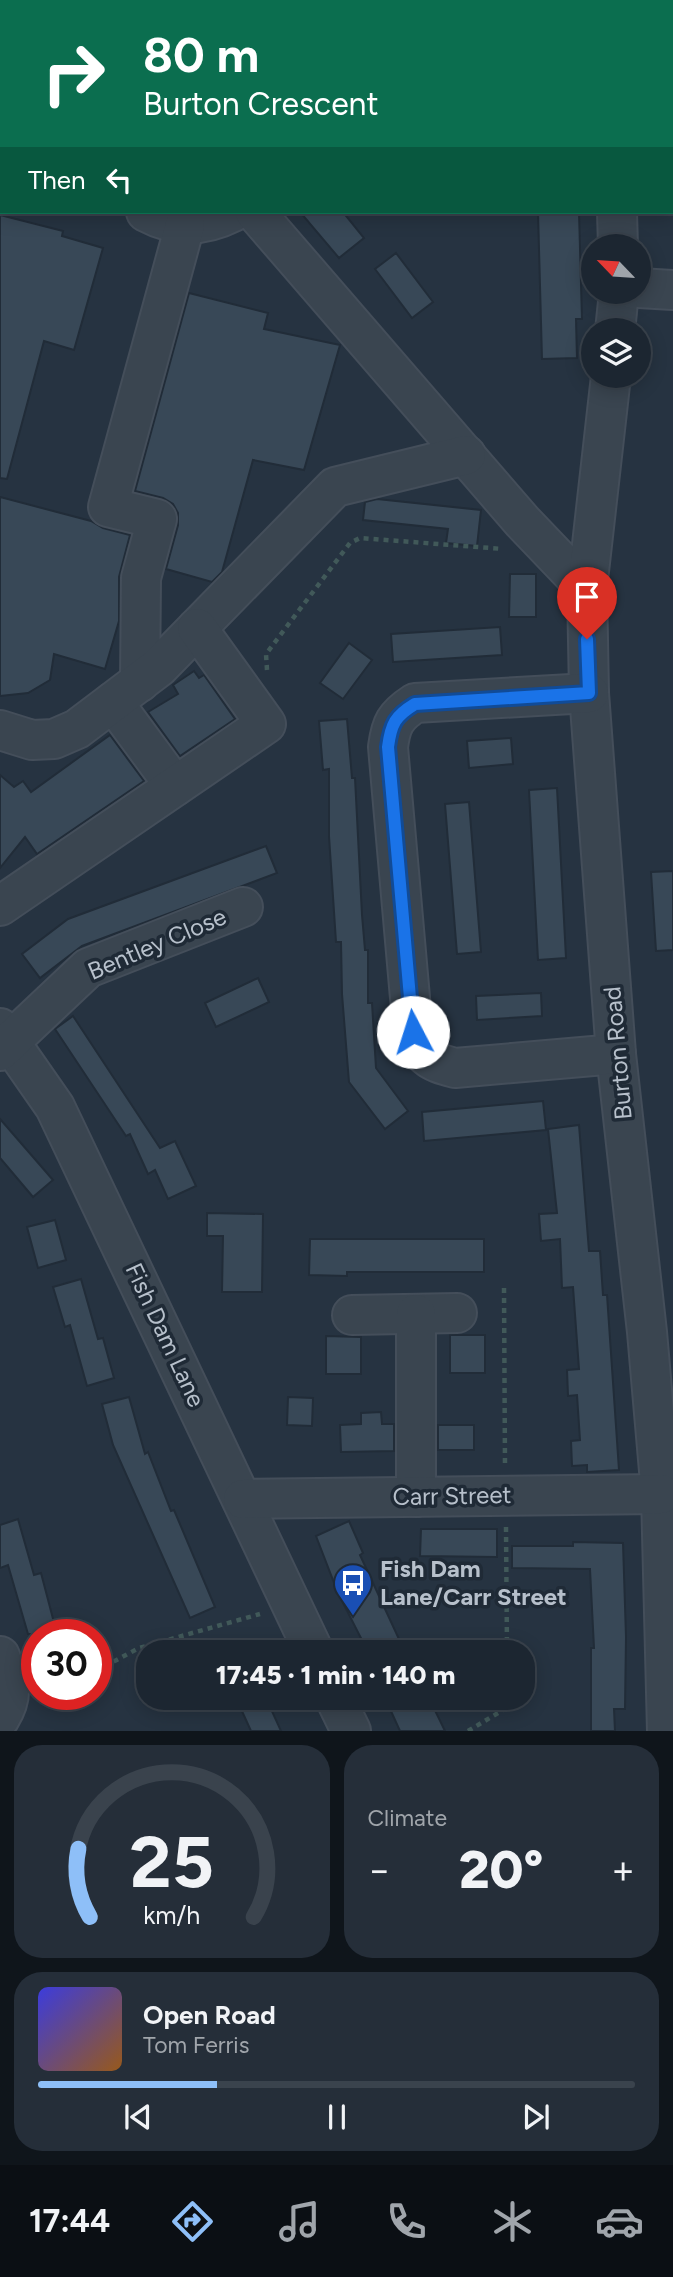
<!DOCTYPE html>
<html lang="en">
<head>
<meta charset="utf-8">
<style>
  :root { --surface:#1c2631; --page:#252e39; --text:#f1f3f6; --muted:#a0a5ab; --line:#3a434d; --accent:#8ebff8 }
  body { margin:0; font-family:Figtree,sans-serif; background:var(--page); color:var(--text); height:100vh; display:flex; flex-direction:column; font-size:26px; white-space:nowrap }
  * { box-sizing:border-box; margin:0 }
  p { font-size:23px; color:var(--muted) }
  .icon { flex:none; width:38px; height:38px; fill:none; stroke:currentColor; stroke-width:2; stroke-linecap:round; stroke-linejoin:round }
  .map { position:relative; height:1731px; overflow:hidden }
  .sheet { display:flex; flex-direction:column; gap:14px; padding:14px; background:#0f151b; flex:1 }
  .sheet>* { flex:none }
  .hud { position:absolute; left:0px; top:0px; width:674px; height:214px; box-shadow:0 4px 18px #0003,0 0 0 2px var(--line); background:#0b6e4f; color:#fff; overflow:hidden }
  .needle { width:46px; rotate:295deg }
  .tools { position:absolute; left:581px; top:234px; display:grid; gap:14px }
  .tools a { display:grid; place-items:center; width:70px; height:70px; border-radius:50%; background:var(--surface); box-shadow:0 4px 18px #0003,0 0 0 2px var(--line); font-size:35px }
  .speed { position:absolute; left:21px; top:1619px; display:flex; gap:14px; font-size:35px; font-weight:700; text-align:center }
  .speed>* { display:grid; place-content:center; width:91px; height:91px; border-radius:50%; background:var(--surface); box-shadow:0 4px 18px #0003,0 0 0 2px var(--line); line-height:1 }
  .speed .limit { border:10px solid #d22; background:#fff; color:#111 }
  .pin { position:absolute; display:grid; place-items:center; width:60px; height:60px; color:#fff; margin:-72px -30px; border-radius:50% 50% 50% 0; rotate:-45deg; box-shadow:0 0 7px #0007 }
  .pin .icon { rotate:45deg }
  .me { position:absolute; width:77px; margin:-38px; rotate:355deg; stroke-linejoin:round; filter:drop-shadow(0 0 5px #0008) }
  .turn { display:flex; align-items:center; gap:24px; height:147px; padding:0 28px; font-size:32px }
  .turn .icon { width:91px; height:91px; stroke-width:2.5 }
  .turn b { display:block; font-size:49px; line-height:60px }
  .then { display:flex; align-items:center; height:66px; padding:0 28px; background:#0003; gap:14px; font-size:26px }
  .big { font-size:52px; font-weight:800; line-height:1.1 }
  .sheet .tile { flex:1; display:flex; flex-direction:column; justify-content:center; gap:10px; min-width:0; padding:0 24px; border-radius:28px; background:var(--page) }
  .sheet .dial { align-items:center; gap:0 }
  .dial svg { height:182px; overflow:visible; fill:none; stroke:var(--line); stroke-width:7; stroke-linecap:round; text-anchor:middle }
  .dial text { fill:var(--text); stroke:none }
  .song { display:flex; align-items:center; gap:21px }
  .cover { width:84px; height:84px; border-radius:10px; background:linear-gradient(135deg,hsl(240 70% 55%),hsl(30 70% 35%)) }
  .played { height:7px; border-radius:4px; background:linear-gradient(90deg,var(--accent) 30%,var(--line) 30%) }
  .keys { display:flex; justify-content:space-around; direction:ltr }
  .heat { display:flex; justify-content:space-between; align-items:center; font-size:38px; direction:ltr }
  .sheet .tiles { flex:1; display:grid; gap:14px; grid-template-columns:1fr 1fr }
  .tile:last-child { grid-column:span 2 }
  .trip { position:absolute; left:136px; top:1640px; width:399px; height:70px; border-radius:28px; background:var(--surface); box-shadow:0 4px 18px #0003,0 0 0 2px var(--line); font-weight:800; line-height:70px; text-align:center }
  .dock { display:flex; height:112px; justify-content:space-around; align-items:center; background:#0b0f14; color:var(--muted) }
  .dock .icon { width:49px; height:49px }
  .dock .active { color:var(--accent) }
  .dock b { font-size:32px; color:var(--text) }
  .map>svg:first-child { display:block }
</style>
</head>
<body>
<div class="map">
<svg width="673" height="1731" viewBox="0 0 673 1731">
  <rect width="100%" height="100%" fill="#263341"/>
  <!-- building -->
  <g fill="#384857" stroke="#212c38" stroke-width="2">
    <path d="M300 212H343L364 238 339 258Z"/>
    <path d="M538 212H579L582 319H576L577 358 542 359Z"/>
    <path d="M0 215 63 231 62 236 103 248 74 350 44 341 7 479 0 478Z"/>
    <path d="M396 253 433 302 412 318 375 269Z"/>
    <path d="M189 293 268 313 264 329 340 345 304 470 253 460 222 572 212 582 166 569 178 525V513L173 504 163 498 135 491Z"/>
    <path d="M0 497 91 521 103 528 130 535 119 577V621L105 669 54 654 50 680 28 693 0 696Z"/>
    <path d="M377 499 481 510 477 546 446 543 448 529 363 520 365 502Z"/>
    <path d="M510 574H536V617H509Z"/>
    <path d="M500 627 502 655 393 662 391 634Z"/>
    <path d="M349 643 372 660 343 699 320 683Z"/>
    <path d="M194 671 199 678 204 675 235 719 180 756 148 712 178 694 173 685Z"/>
    <path d="M347 719 352 778H355L362 915 365 950H368V1003H372L376 1068 408 1111 385 1129 349 1082 342 994 341 942H336L329 836V769L323 770 319 721Z"/>
    <path d="M110 735 144 781 37 854 25 837 0 868V775L14 787 23 781 31 792Z"/>
    <path d="M511 738 513 764 469 768 467 741Z"/>
    <path d="M557 788 566 958 538 960 529 790Z"/>
    <path d="M469 802 481 952 457 954 445 804Z"/>
    <path d="M266 846 277 873 82 946 40 978 22 954 68 919Z"/>
    <path d="M673 871V950L656 951 651 872Z"/>
    <path d="M258 978 269 1002 216 1027 205 1003Z"/>
    <path d="M541 993 542 1016 477 1020 476 996Z"/>
    <path d="M73 1016 160 1148 175 1141 196 1186 168 1199 155 1170 148 1174 130 1134 126 1136 55 1029Z"/>
    <path d="M543 1101 546 1130 424 1141 422 1112Z"/>
    <path d="M0 1119 53 1180 33 1197 0 1158Z"/>
    <path d="M579 1125 589 1251H600L603 1295H607L619 1470 587 1472V1465L572 1466 571 1441 580 1440 577 1395 568 1396 567 1370 579 1369 573 1287 562 1288 560 1239 541 1241 539 1214 557 1213 548 1129Z"/>
    <path d="M207 1213 263 1214 262 1292H222L223 1236H207Z"/>
    <path d="M55 1220 66 1260 38 1268 27 1227Z"/>
    <path d="M310 1239H484V1272H347V1276L309 1275Z"/>
    <path d="M81 1279 98 1339 103 1338 114 1378 87 1386 70 1325 65 1327 53 1287Z"/>
    <rect x="450" y="1335" width="35" height="38"/>
    <path d="M326 1336 361 1337V1374H326Z"/>
    <path d="M129 1397 145 1454 148 1452 171 1511 174 1510 215 1607 190 1618 113 1445 102 1404Z"/>
    <path d="M288 1397 313 1398 312 1426 287 1425Z"/>
    <path d="M381 1412 382 1424H394V1451L341 1452 340 1425 361 1424V1413Z"/>
    <rect x="438" y="1425" width="36" height="25"/>
    <path d="M18 1519 34 1575 41 1573 57 1634H28L8 1565 0 1568V1525Z"/>
    <path d="M349 1521 363 1553 360 1555 405 1652H368L338 1593 316 1536Z"/>
    <path d="M421 1529H497V1557L420 1556Z"/>
    <path d="M573 1542 623 1543 626 1637 625 1709H614L615 1731H591V1648H594L590 1569 512 1568V1546H573Z"/>
    <path d="M236 1698H266L281 1731H251Z"/>
    <path d="M385 1698H429L445 1731H400Z"/>
  </g>
  <g fill="none" stroke-linecap="round" stroke-linejoin="round">
    <defs>
      <g id="minor">
        <path d="M61 0V2"/>
        <path d="M229 0 230 2"/>
        <path d="M609 0 610 2"/>
        <path d="M146 212C176 228 203 227 233 212"/>
        <path d="M255 212 522 521 587 589"/>
        <path d="M617 212 618 247"/>
        <path d="M639 288 673 290"/>
        <path d="M615 331 619 292"/>
        <path d="M611 376 587 589 589 693 616 1054 647 1332 661 1494 667 1731"/>
        <path d="M140 682 141 578 157 519 108 507 185 225"/>
        <path d="M589 693 415 703C395 716 391 724 388 747L413 1032C423 1057 428 1061 455 1068L616 1054"/>
        <path d="M113 702 175 786"/>
        <path d="M0 730 32 740 54 739 77 729 159 667 335 487 466 455"/>
        <path d="M0 906 266 724 197 628"/>
        <path d="M0 1028 55 1107 314 1652"/>
        <path d="M0 1051 88 968 243 907"/>
        <path d="M352 1315 457 1313"/>
        <path d="M416 1497V1314"/>
        <path d="M243 1499 661 1494"/>
        <path d="M0 1656C9 1681 15 1694 0 1718"/>
        <path d="M335 1698 351 1731"/>
      </g>
    </defs>
    <!-- minor casing -->
    <use href="#minor" stroke="#444e5a" stroke-width="42"/>
    <!-- path -->
    <g stroke="#415959" stroke-width="4.5" stroke-dasharray="5 5" stroke-linecap="butt">
      <path d="M267 670 266 654 350 543 360 538 503 549"/>
      <path d="M504 1288 505 1466"/>
      <path d="M506 1527 507 1652"/>
      <path d="M96 1671 139 1648 260 1614"/>
      <path d="M41 1701 54 1694"/>
      <path d="M468 1731 503 1710 506 1698"/>
    </g>
    <!-- minor -->
    <use href="#minor" stroke="#3a4550" stroke-width="38"/>
    <!-- rail -->
    <path stroke="#5c6977" stroke-width="5" stroke-dasharray="7 7" stroke-linecap="butt" d="M165 0 166 2"/>
  </g>
  <g fill="none" stroke-linecap="round" stroke-linejoin="round">
    <defs>
      <path id="route" d="M413 1032 388 747C391 724 395 716 415 704L589 693 587 639"/>
    </defs>
    <!-- route casing -->
    <use href="#route" stroke="#114b97" stroke-width="18"/>
    <!-- route -->
    <use href="#route" stroke="#1a73e8" stroke-width="12"/>
  </g>
  <!-- icons -->
  <defs>
    <symbol id="bus-pin" viewBox="-11 -11 22 30"><path d="M0 17L-7.5 6A9.5 9.5 0 1 1 7.5 6Z" fill="#1a4fb4" stroke="#1f2a36"/><path d="M-5-6H5V4H4V6H2V4H-2V6H-4V4H-5ZM-3.5-4V0h7V-4ZM-3.5 1.2v1.5H-2V1.2ZM2 1.2v1.5H3.5V1.2Z" fill="#fff"/></symbol>
  </defs>
  <g fill-rule="evenodd">
    <use href="#bus-pin" x="331" y="1561" width="44" height="60"/>
  </g>
  <g text-anchor="middle" stroke-width="7" stroke-linejoin="round" paint-order="stroke">
    <!-- street labels -->
    <g font-size="24" fill="#b7c0cb" stroke="#1f2a36">
      <text transform="translate(157 944) rotate(-23)" y="8">Bentley Close</text>
      <text transform="translate(618 1053) rotate(-95)" y="8">Burton Road</text>
      <text transform="translate(165 1335) rotate(65)" y="8">Fish Dam Lane</text>
      <text transform="translate(452 1496) rotate(-1)" y="8">Carr Street</text>
    </g>
    <!-- poi labels -->
    <g font-size="24" font-weight="bold" fill="#b7c0cb" stroke="#1f2a36" text-anchor="start">
      <text x="380" y="1577">Fish Dam<tspan x="380" dy="28">Lane/Carr Street</tspan></text>
    </g>
  </g>
</svg>
<div class="tools">
<a><svg class="needle" viewBox="-14 -14 28 28"><path d="M0-13l5 13h-10z" fill="#e53935"/><path d="M0 13l5-13h-10z" fill="#a0a5ab"/></svg></a>
<a><svg class="icon" aria-label="layers" viewBox="0 0 24 24"><path d="M12 4l9 5-9 5-9-5zM3 14l9 5 9-5"/></svg></a>
</div>
<div class="speed"><div class="limit">30</div></div>
<div class="pin" style="left:587px;top:639px;background:#d93025"><svg class="icon" aria-label="arrive" viewBox="0 0 24 24"><path d="M6 21V4h12l-3 4 3 4H6"/></svg></div>
<svg class="me" style="left:413px;top:1032px" viewBox="-20 -20 40 40"><circle r="19" fill="#fff"/><path d="M0-13L10 11 0 6-10 11z" fill="#1a73e8"/></svg>
<div class="trip">17:45 · 1 min · 140 m</div>
<div class="hud">
<div class="turn"><svg class="icon" aria-label="right" viewBox="0 0 24 24"><path d="M7 20v-9h11M14 6l5 5-5 5"/></svg><div><b>80 m</b>Burton Crescent</div></div>
<div class="then">Then<svg class="icon" aria-label="left" viewBox="0 0 24 24"><path d="M17 20v-9H6M10 6l-5 5 5 5"/></svg></div>
</div>
</div>
<section class="sheet">
<div class="tiles">
<div class="tile dial"><svg viewBox="0 0 100 80">
<path d="M14 69A42 42 0 1 1 86 69"/>
<path d="M14 69A42 42 0 0 1 9 39" stroke="#8ebff8"/>
<text x="50" y="56" font-size="32" font-weight="700">25</text>
<text x="50" y="72" font-size="11">km/h</text>
</svg></div>
<div class="tile"><p>Climate</p>
<div class="heat"><a>−</a><b class="big">20°</b><a>+</a></div>
</div>
<div class="tile">
<div class="song"><i class="cover"></i><div><b>Open Road</b><p>Tom Ferris</p></div></div>
<div class="played"></div>
<div class="keys"><svg class="icon" aria-label="previous" viewBox="0 0 24 24"><path d="M18 5L8 12l10 7zM5 5v14"/></svg><svg class="icon" aria-label="pause" viewBox="0 0 24 24"><path d="M8 5v14M16 5v14"/></svg><svg class="icon" aria-label="next" viewBox="0 0 24 24"><path d="M6 5l10 7-10 7zM19 5v14"/></svg></div>
</div>
</div>
</section>
<nav class="dock">
<b>17:44</b>
<svg class="icon active" aria-label="directions" viewBox="0 0 24 24"><path d="M12 3l9 9-9 9-9-9zM9 14v-3h6M13 9l2 2-2 2"/></svg>
<svg class="icon" aria-label="music" viewBox="0 0 24 24"><path d="M9 18V5l10-2v13"/><circle cx="6" cy="18" r="3"/><circle cx="16" cy="16" r="3"/></svg>
<svg class="icon" aria-label="phone" viewBox="0 0 24 24"><path d="M5 4h4l2 5-3 2q2 4 5 5l2-3 5 2v4C11 20 4 13 5 4z"/></svg>
<svg class="icon" aria-label="climate" viewBox="0 0 24 24"><path d="M12 3v18M4 7l16 10M4 17L20 7"/></svg>
<svg class="icon" aria-label="car" viewBox="0 0 24 24"><path d="M5 17H2v-5l4-1 3-4h7l3 4 3 1v5h-3M9 17h6M6 11h13"/><circle cx="7" cy="17" r="2"/><circle cx="17" cy="17" r="2"/></svg>
</nav>
</body>
</html>
